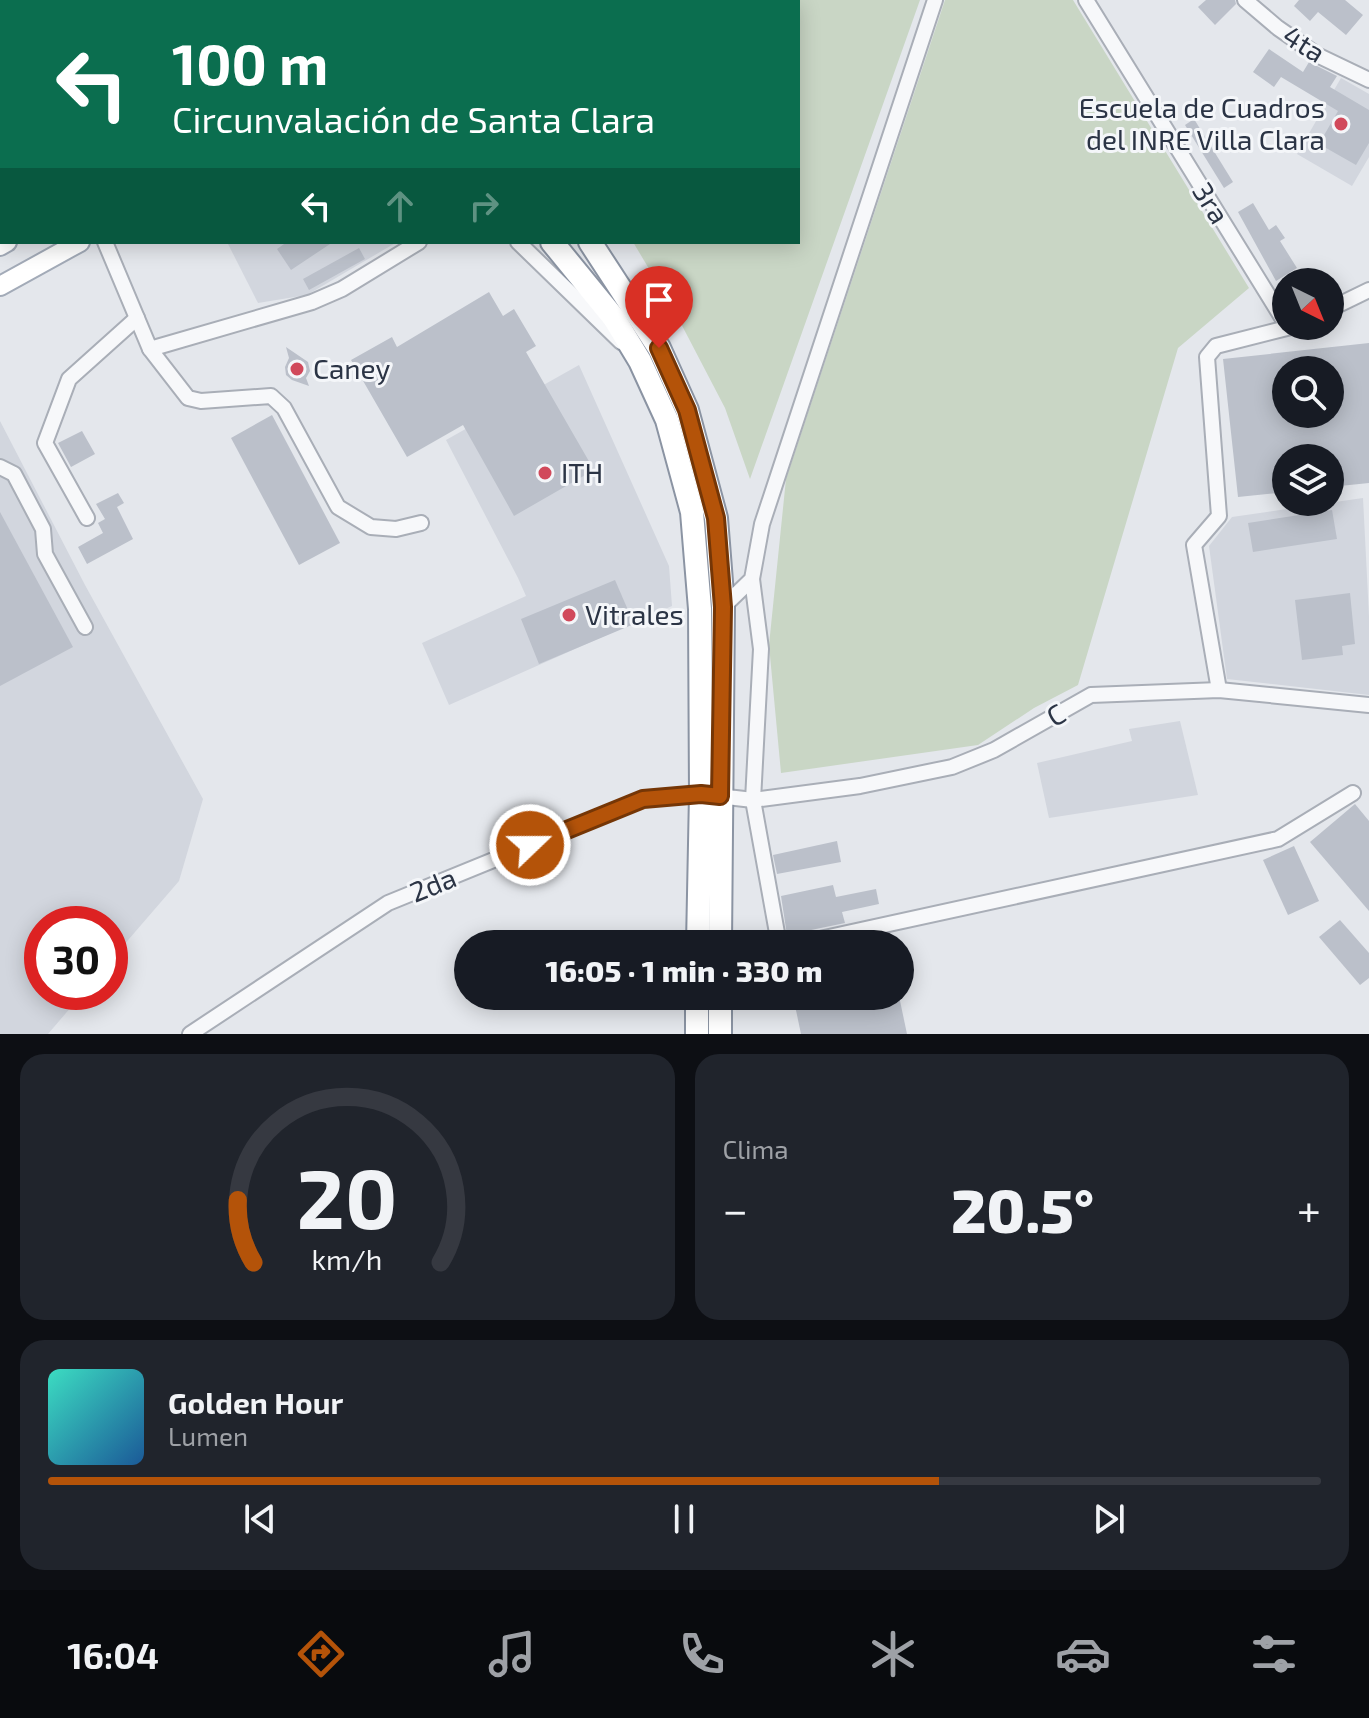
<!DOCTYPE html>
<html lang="es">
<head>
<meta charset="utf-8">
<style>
  :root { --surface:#171b24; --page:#20242c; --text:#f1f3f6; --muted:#9ea1a6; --line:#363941; --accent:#b45309 }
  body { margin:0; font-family:"Exo 2",sans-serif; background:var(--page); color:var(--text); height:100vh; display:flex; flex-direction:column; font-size:30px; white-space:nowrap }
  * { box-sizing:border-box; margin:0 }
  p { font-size:26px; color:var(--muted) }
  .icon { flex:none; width:44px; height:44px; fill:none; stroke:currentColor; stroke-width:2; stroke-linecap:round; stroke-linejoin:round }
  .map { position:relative; height:1034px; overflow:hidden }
  .drawer { display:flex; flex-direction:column; gap:20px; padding:20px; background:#0d0f14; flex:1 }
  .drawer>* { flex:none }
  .banner { position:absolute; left:0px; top:0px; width:800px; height:244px; box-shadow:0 4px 20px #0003; background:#0b6e4f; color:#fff; overflow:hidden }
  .needle { width:52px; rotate:137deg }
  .buttons { position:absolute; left:1272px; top:268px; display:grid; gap:16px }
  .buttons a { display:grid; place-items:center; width:72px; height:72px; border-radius:50%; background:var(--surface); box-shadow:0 4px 20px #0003; font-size:40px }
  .speed { position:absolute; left:24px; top:906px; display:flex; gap:16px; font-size:40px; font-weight:700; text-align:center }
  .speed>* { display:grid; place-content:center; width:104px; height:104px; border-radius:50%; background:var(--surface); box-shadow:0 4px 20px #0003; line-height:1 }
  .speed .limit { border:12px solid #d22; background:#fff; color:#111 }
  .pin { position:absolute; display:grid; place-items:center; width:68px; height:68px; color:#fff; margin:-82px -34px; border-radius:50% 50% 50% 0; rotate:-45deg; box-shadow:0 0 8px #0007 }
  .pin .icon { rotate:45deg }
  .me { position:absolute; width:88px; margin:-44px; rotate:68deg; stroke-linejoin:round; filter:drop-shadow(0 0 6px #0008) }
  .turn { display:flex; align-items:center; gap:28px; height:168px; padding:0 40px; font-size:36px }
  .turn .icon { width:104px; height:104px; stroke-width:2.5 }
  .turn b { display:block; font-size:56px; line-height:68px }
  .lanes { display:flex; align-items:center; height:76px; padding:0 40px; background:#0003; justify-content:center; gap:40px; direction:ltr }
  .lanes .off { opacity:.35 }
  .big { font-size:60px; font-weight:800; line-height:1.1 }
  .drawer .tile { flex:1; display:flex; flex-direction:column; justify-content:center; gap:12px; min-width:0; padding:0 28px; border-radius:24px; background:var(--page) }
  .drawer .dial { align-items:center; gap:0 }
  .dial svg { height:208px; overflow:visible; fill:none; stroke:var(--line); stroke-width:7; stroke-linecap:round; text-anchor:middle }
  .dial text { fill:var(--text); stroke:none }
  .song { display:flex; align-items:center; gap:24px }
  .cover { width:96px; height:96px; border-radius:12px; background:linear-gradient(135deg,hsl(170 70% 55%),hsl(210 70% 35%)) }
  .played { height:8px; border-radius:4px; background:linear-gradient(90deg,var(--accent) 70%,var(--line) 70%) }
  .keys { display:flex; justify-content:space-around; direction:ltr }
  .heat { display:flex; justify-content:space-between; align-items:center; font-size:44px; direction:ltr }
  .drawer .tiles { flex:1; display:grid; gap:20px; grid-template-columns:1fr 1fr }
  .tile:last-child { grid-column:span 2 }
  .trip { position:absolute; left:454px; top:930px; width:460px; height:80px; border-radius:40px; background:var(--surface); box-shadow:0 4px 20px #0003; font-weight:800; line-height:80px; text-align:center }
  .dock { display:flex; height:128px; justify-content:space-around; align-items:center; background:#090b0e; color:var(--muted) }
  .dock .icon { width:56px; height:56px }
  .dock .current { color:var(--accent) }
  .dock b { font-size:36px; color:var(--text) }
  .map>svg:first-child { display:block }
</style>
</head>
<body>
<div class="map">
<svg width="1369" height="1034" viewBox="0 0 1369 1034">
  <rect width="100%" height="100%" fill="#e4e7ec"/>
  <!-- built -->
  <g fill="#d2d6de">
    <path d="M1341 78 1369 94V157L1352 186 1297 154Z"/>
    <path d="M227 242H397L307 295 258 303Z"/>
    <path d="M579 365 669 566 672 606 449 705 422 643 526 596 518 578 446 440Z"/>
    <path d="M0 421 85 585 203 799 179 881 110 961V924H42V992H84L48 1034H0Z"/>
    <path d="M1363 498 1369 616V695L1227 679 1209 546 1232 517Z"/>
    <path d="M1180 721 1198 795 1049 818 1037 763 1132 741 1129 729Z"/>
  </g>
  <!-- green -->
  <g fill="#c9d6c5">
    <path d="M668 0H920L750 479 725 408 676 314 633 242H798V2H664Z"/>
    <path d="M945 0H1073L1249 288 1178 348 1078 685 1034 708 978 745 781 773 769 645 786 479Z"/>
  </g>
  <!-- building -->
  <g fill="#bbc0ca" fill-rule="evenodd">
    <path d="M1206 0H1235L1236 4 1215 25 1198 7Z"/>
    <path d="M1299 0H1345L1363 15 1346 35 1318 12 1310 21 1294 6Z"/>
    <path d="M1269 49 1303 72 1309 62 1337 76 1330 87 1369 110V143L1356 165 1319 144 1338 111 1281 77 1274 87 1253 72Z"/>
    <path d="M1194 119 1233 182 1224 188 1185 125Z"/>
    <path d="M1253 203 1269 230 1276 225 1285 238 1280 241 1297 268 1276 281 1238 212Z"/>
    <path d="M287 242H333L291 270 277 249Z"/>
    <path d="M359 248 365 259 309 290 303 279Z"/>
    <path d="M489 292 503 316 514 309 536 346 526 352 594 470 514 516 463 425 407 457 351 360 392 337 397 347Z"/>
    <path d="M1369 343V483L1330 487V456L1286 458V492L1238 497 1223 359ZM1330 368V414H1286V370Z"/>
    <path d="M286 347 308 362 310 371 306 378 309 386 292 380 286 375 285 367 289 358Z"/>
    <path d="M272 415 340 543 299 565 231 438Z"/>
    <path d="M82 431 95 454 71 467 58 443Z"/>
    <path d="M118 493 124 503 117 507 133 539 87 564 78 547 103 533 98 523 105 519 96 504Z"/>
    <path d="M1332 510 1337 539 1253 552 1248 523Z"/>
    <path d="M0 512 73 647 0 686Z"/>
    <path d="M615 580 634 624 539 664 521 619Z"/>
    <path d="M1350 593 1355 644 1342 646 1343 655 1302 660 1295 600Z"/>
    <path d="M1355 804 1369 821V911L1310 842Z"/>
    <path d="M837 841 841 862 777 874 773 855Z"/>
    <path d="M1294 846 1319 901 1288 915 1263 860Z"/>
    <path d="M833 885 836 897 876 889 879 904 842 912 845 923 787 935 781 896Z"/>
    <path d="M1340 920 1369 953V978L1360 985 1319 937Z"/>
    <path d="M793 996H899L907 1034H801Z"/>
  </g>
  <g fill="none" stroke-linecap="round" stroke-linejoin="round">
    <defs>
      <g id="minor">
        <path d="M1086 0 1286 324"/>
        <path d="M1245 0 1278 28 1317 55 1369 80"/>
        <path d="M0 29 2 35"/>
        <path d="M105 242 150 349 312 302 342 289 419 242"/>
        <path d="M518 242 621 342"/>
        <path d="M1330 309 1369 290"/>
        <path d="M150 349 188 398 201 401 271 396 284 408 338 507 371 527 396 529 421 523"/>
        <path d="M0 467 14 474 43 529 45 554 85 627"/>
        <path d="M87 518 45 443 69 379 137 318"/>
        <path d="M752 579 761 649 753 800 779 944"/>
        <path d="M723 607 752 579 762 524 935 0"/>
        <path d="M1219 690 1194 545 1219 516 1207 357 1216 346 1295 326"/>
        <path d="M797 944 1278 839 1353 793"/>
        <path d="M190 1034 388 903 643 799 701 794 753 800 860 786 952 767 994 750 1091 695 1219 690 1369 705"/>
      </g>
      <g id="major">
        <path d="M317 2V0"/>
        <path d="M560 2 563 0"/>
        <path d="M0 246 7 242"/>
        <path d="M0 286 80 242"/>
      </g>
      <g id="highway">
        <path d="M343 0 344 2"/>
        <path d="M447 0 449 2"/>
        <path d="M389 2H390"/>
        <path d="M552 242 614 318 640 361 667 420 692 512 700 609 701 794 698 944"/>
        <path d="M590 242 659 348 687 410 716 518 723 607 720 944"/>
        <path d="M720 996V1034"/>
        <path d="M697 1034V996"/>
      </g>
    </defs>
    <!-- minor casing -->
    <use href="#minor" stroke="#a9aeb7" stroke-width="18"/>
    <!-- major casing -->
    <use href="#major" stroke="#a3abb8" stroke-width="22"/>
    <!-- highway casing -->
    <use href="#highway" stroke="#8b94a3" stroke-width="26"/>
    <!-- path -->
    <g stroke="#c2c5cb" stroke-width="2" stroke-dasharray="6 6" stroke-linecap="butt">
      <path d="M149 0 150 2"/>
      <path d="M152 2 156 0"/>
    </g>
    <!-- minor -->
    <use href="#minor" stroke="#f7f8fa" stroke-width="14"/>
    <!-- major -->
    <use href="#major" stroke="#fff" stroke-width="18"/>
    <!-- highway -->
    <use href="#highway" stroke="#fff" stroke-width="22"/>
  </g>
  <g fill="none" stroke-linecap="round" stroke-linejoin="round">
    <defs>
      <path id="route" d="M530 845 643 799 701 794 720 796 723 607 716 518 687 410 659 348"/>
    </defs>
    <!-- route casing -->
    <use href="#route" stroke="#753606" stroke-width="20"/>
    <!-- route -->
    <use href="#route" stroke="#b45309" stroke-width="14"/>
  </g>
  <!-- markers -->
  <g fill="#d1495b" stroke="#f4f6f9" stroke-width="3">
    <circle cx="1341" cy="124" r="8"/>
    <circle cx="297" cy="369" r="8"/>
    <circle cx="545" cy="473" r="8"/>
    <circle cx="569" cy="615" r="8"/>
  </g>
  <g text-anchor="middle" stroke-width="6" stroke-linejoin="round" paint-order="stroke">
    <!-- street labels -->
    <g font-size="28" fill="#2b3445" stroke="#f4f6f9">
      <text transform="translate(1304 44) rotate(32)" y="10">4ta</text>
      <text transform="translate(1211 203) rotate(58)" y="10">3ra</text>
      <text transform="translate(1056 715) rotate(-30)" y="10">C</text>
      <text transform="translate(433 885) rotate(-22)" y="10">2da</text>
    </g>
    <!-- poi labels -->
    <g font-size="28" fill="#2b3445" stroke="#f4f6f9" text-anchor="start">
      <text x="1325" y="118" text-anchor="end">Escuela de Cuadros<tspan x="1325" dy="32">del INRE Villa Clara</tspan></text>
      <text x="313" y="379">Caney</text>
      <text x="561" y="483">ITH</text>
      <text x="585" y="625">Vitrales</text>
    </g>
  </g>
</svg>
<div class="buttons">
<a><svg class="needle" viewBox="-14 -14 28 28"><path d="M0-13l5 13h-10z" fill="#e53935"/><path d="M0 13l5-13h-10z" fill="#9ea1a6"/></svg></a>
<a><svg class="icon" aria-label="search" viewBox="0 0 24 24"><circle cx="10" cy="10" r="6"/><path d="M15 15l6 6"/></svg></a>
<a><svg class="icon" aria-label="layers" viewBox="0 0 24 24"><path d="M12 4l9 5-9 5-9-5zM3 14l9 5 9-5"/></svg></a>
</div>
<div class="speed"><div class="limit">30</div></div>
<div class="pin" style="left:659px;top:348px;background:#d93025"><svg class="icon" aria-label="arrive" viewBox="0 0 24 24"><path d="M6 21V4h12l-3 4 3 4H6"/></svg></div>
<svg class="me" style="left:530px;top:845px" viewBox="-20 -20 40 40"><circle r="17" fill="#b45309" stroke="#fff" stroke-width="3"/><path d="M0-11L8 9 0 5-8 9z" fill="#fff"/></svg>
<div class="trip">16:05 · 1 min · 330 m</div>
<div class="banner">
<div class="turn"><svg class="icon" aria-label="left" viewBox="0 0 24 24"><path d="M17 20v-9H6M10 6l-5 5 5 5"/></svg><div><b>100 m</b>Circunvalación de Santa Clara</div></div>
<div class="lanes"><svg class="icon" aria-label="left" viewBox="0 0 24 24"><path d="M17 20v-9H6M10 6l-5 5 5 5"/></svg><svg class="icon off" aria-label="ahead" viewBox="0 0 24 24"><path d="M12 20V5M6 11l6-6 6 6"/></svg><svg class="icon off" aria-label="right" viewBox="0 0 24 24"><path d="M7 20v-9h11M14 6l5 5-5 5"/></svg></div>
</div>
</div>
<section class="drawer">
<div class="tiles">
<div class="tile dial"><svg viewBox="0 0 100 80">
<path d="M14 69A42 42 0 1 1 86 69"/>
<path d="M14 69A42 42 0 0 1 8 45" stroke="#b45309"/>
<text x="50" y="56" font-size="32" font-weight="700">20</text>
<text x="50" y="72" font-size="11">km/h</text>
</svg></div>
<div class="tile"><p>Clima</p>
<div class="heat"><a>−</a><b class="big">20.5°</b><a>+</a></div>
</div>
<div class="tile">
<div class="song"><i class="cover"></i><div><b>Golden Hour</b><p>Lumen</p></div></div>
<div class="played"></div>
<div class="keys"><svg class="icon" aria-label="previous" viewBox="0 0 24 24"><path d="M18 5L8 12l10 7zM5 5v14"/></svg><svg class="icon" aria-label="pause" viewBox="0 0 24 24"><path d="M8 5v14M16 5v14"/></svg><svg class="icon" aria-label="next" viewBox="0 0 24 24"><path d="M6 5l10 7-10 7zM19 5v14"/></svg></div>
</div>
</div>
</section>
<nav class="dock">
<b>16:04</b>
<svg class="icon current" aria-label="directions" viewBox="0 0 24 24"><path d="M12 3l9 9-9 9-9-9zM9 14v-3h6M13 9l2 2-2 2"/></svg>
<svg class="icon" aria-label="music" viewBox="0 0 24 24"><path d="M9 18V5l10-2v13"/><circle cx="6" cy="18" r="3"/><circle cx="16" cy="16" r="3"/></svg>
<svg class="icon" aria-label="phone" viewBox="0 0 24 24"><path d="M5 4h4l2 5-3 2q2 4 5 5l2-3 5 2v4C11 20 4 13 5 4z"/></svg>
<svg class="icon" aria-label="climate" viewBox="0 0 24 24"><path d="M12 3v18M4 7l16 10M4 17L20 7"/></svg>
<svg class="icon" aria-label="car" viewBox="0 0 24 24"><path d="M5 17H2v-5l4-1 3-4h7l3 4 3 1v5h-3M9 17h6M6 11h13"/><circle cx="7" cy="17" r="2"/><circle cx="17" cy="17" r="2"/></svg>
<svg class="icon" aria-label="filters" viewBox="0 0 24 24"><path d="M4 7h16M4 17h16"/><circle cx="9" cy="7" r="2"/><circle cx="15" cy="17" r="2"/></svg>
</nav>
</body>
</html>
